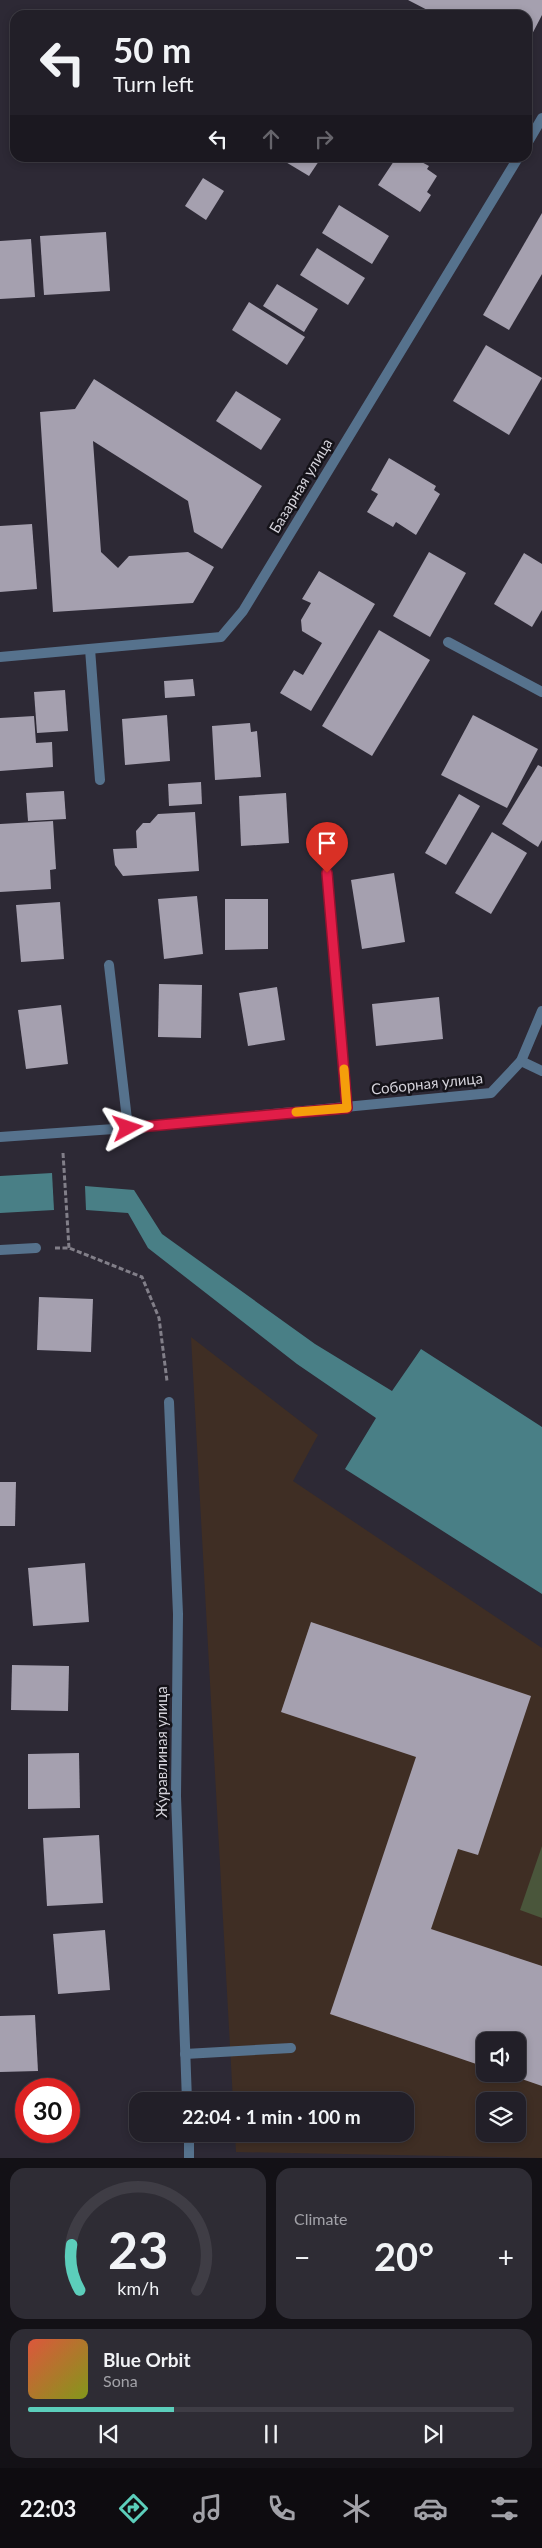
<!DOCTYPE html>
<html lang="en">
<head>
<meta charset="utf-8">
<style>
  :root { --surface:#221f28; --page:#2e2c34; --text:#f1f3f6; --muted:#a2a2a8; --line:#3f3d45; --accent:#5ccebb }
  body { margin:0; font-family:Lato,sans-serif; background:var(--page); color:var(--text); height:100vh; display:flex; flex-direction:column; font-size:19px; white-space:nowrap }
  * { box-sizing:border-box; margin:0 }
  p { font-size:16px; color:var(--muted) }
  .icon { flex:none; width:28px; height:28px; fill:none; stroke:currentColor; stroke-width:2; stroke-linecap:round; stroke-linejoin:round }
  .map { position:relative; height:2158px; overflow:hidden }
  .panel { display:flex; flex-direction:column; gap:10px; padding:10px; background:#131116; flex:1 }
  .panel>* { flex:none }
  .hud { position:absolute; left:10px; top:10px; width:522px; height:152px; border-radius:15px; box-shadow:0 2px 8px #0003,0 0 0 1px var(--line); background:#221f28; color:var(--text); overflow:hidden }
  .fabs { position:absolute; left:476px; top:2032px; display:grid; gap:10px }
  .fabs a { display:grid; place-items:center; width:50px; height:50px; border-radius:10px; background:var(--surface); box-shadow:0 2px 8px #0003,0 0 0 1px var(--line); font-size:25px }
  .speed { position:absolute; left:15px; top:2078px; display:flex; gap:10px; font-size:25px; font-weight:700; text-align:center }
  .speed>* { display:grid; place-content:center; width:65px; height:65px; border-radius:50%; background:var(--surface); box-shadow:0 2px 8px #0003,0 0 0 1px var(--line); line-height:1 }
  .speed .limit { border:8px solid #d22; background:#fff; color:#111 }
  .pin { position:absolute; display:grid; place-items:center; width:42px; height:42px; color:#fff; margin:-51px -21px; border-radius:50% 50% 50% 0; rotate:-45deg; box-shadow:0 0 5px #0007 }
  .pin .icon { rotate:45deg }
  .me { position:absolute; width:55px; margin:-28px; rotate:85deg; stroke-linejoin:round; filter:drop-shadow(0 0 4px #0008) }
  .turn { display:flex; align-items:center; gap:18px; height:105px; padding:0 20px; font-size:22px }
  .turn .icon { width:65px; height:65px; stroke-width:2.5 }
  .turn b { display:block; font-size:35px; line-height:42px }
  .lanes { display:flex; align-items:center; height:48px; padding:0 20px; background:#0003; justify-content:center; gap:25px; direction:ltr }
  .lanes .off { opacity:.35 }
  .big { font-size:38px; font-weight:700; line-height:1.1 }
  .panel .tile { flex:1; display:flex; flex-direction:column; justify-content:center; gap:8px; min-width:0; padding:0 18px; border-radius:15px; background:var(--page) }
  .panel .dial { align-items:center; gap:0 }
  .dial svg { height:130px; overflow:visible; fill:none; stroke:var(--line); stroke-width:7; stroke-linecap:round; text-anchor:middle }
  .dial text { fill:var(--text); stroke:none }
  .song { display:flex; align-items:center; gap:15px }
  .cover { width:60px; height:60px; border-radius:8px; background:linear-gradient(135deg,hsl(10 70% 55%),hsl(70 70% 35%)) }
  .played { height:5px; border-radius:2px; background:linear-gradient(90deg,var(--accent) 30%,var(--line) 30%) }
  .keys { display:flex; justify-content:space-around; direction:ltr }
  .heat { display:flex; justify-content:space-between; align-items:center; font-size:28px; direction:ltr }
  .panel .tiles { flex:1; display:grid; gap:10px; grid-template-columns:1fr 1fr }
  .tile:last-child { grid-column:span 2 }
  .trip { position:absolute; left:129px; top:2092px; width:285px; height:50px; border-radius:15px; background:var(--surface); box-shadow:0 2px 8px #0003,0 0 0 1px var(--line); font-weight:700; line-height:50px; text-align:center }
  .menu { display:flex; height:80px; justify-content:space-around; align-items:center; background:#0e0c10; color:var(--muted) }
  .menu .icon { width:35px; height:35px }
  .menu .active { color:var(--accent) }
  .menu b { font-size:22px; color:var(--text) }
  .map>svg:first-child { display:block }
</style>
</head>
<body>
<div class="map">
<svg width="542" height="2158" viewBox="0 0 542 2158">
  <rect width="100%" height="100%" fill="#2d2935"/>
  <!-- education -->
  <path fill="#3f2e24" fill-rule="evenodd" d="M191 1337 318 1435 293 1481 542 1648V2158L236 2152 235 2134H405V2101H233ZM485 2041H518V2074H485ZM485 2101H518V2134H485Z"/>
  <!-- green -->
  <path fill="#4a563b" d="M542 1846V1918L520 1910Z"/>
  <!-- water -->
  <g fill="#497f86">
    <path d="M52 1173 54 1210 0 1213V1176Z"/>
    <path d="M85 1186 134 1190 162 1234 315 1344 392 1391 421 1349 542 1427V1594L345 1469 376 1418 297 1364 148 1248 128 1213 86 1210Z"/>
  </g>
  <!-- building -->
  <g fill="#a5a0af">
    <path d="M408 0H542V15L528 42V15H437Z"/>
    <path d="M279 158H321L309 176Z"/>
    <path d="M396 158H414L429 166 427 169 437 176 427 192 431 195 420 212 378 185Z"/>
    <path d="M203 178 224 191 206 220 185 206Z"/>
    <path d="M339 205 389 236 372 264 322 233Z"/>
    <path d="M542 213V274L509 330 483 315Z"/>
    <path d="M106 232 110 291 44 295 40 236Z"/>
    <path d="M31 239 35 297 0 299V241Z"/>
    <path d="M317 248 365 278 348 305 300 275Z"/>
    <path d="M277 284 318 309 304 332 263 306Z"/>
    <path d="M249 302 305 337 287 365 232 330Z"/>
    <path d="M486 345 542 378 509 435 453 401Z"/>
    <path d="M94 379 262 486 222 549 194 532 188 501 93 441 101 552 118 568 129 556 188 552 214 567 193 603 53 612 40 412 75 409Z"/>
    <path d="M236 391 281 419 261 450 216 421Z"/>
    <path d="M389 458 436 486 434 490 440 494 416 535 396 522 393 527 367 512 378 494 371 490Z"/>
    <path d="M32 524 37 589 0 592V526Z"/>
    <path d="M429 552 466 573 430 637 393 616Z"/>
    <path d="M524 553 542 564V610L532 627 494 604Z"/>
    <path d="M319 571 375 604 311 711 280 693 294 670 303 675 322 643 302 631 301 620 311 603 302 599Z"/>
    <path d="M379 630 430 660 372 756 322 726Z"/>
    <path d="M193 679 195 696 165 698 164 681Z"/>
    <path d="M65 690 68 731 37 733 34 692Z"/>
    <path d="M167 715 170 761 125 765 122 719Z"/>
    <path d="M473 715 538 749 507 808 441 775Z"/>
    <path d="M34 716 36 743 52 742 53 767 0 771V718Z"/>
    <path d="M250 723 251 732 257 731 261 777 215 780 212 726Z"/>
    <path d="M538 765 542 767V840L538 847 502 824Z"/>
    <path d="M201 782 202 804 169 806 168 784Z"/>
    <path d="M64 791 66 819 28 821 26 793Z"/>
    <path d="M286 793 289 843 241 846 239 796Z"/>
    <path d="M459 794 480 806 446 865 425 853Z"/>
    <path d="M195 812 199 871 123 876 115 865 113 849 137 848 136 831 143 823H150L158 814Z"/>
    <path d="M53 821 56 869 50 870 51 889 0 892V824Z"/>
    <path d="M492 832 527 853 491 914 455 893Z"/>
    <path d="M394 873 405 942 362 949 351 880Z"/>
    <path d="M197 896 203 954 164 959 158 899Z"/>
    <path d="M225 899H268V949L225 950Z"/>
    <path d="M60 902 64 959 21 962 16 905Z"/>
    <path d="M159 984 202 985 201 1038 158 1037Z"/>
    <path d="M277 987 285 1040 248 1046 239 993Z"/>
    <path d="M439 997 443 1039 376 1046 372 1004Z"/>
    <path d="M61 1005 68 1064 26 1069 18 1010Z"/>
    <path d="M39 1297 93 1299 91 1352 37 1350Z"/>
    <path d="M0 1482H16L15 1526H0Z"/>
    <path d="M85 1563 89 1622 33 1626 28 1568Z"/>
    <path d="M311 1622 531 1696 478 1855 458 1849 431 1929 542 1966V2086L507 2074H518V2041H485V2067L330 2014 416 1757 281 1712Z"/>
    <path d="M12 1665 69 1666 68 1711 11 1710Z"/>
    <path d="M79 1753 80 1808 28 1809V1754Z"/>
    <path d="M99 1835 103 1903 47 1906 43 1838Z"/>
    <path d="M105 1930 110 1990 58 1994 53 1934Z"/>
    <path d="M35 2015 38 2071 0 2072V2016Z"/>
  </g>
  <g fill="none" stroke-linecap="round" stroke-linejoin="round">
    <!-- path -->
    <g stroke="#827f89" stroke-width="3" stroke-dasharray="5 2.5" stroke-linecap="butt">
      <path d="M63 1153 69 1248"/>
      <path d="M55 1248H69L142 1277 159 1318 167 1381"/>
    </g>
    <!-- lane -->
    <g stroke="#56728d" stroke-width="10">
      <path d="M448 642 542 692"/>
      <path d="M90 649 100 780"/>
      <path d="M327 873 347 1108"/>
      <path d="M109 965 128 1128"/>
      <path d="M185 2054 291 2048"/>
    </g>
    <!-- street -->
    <g stroke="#56728d" stroke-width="10">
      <path d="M528 142 542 118"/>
      <path d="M0 657 221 637 243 611 518 158"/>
      <path d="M521 1061 542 1071"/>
      <path d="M0 1137 128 1128 491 1093 521 1061 542 1011"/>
      <path d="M0 1250 36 1248"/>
      <path d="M169 1402 178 1614 176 1796 187 2101"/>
      <path d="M189 2134V2158"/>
    </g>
  </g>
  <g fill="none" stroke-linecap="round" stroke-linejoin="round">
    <defs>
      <path id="route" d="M128 1128 347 1108 327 873"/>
    </defs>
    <!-- route casing -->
    <use href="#route" stroke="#92132f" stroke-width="12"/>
    <!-- route -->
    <use href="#route" stroke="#e11d48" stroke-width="9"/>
    <!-- slow -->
    <path stroke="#f59e0b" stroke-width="9" d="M296 1112 347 1108 344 1069"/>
  </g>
  <g text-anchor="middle" stroke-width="5" stroke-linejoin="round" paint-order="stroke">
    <!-- street labels -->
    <g font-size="15" fill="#d4d2da" stroke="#141218">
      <text transform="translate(301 486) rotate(-59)" y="5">Базарная улица</text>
      <text transform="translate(427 1084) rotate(-6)" y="5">Соборная улица</text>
      <text transform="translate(162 1752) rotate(-90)" y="5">Журавлиная улица</text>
    </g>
  </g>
</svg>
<div class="fabs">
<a><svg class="icon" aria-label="sound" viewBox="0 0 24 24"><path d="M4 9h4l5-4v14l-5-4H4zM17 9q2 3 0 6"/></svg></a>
<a><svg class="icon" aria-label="layers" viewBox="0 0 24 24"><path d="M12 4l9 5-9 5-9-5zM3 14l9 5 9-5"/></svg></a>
</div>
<div class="speed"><div class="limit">30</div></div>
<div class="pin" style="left:327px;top:873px;background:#d93025"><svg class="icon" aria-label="arrive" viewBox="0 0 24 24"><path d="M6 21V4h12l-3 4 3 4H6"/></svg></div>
<svg class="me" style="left:128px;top:1128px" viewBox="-20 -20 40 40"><path d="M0-17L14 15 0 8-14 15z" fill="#e11d48" stroke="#fff" stroke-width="4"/></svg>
<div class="trip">22:04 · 1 min · 100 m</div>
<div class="hud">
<div class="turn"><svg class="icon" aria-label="left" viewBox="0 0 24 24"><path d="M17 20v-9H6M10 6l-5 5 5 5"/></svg><div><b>50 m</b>Turn left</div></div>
<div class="lanes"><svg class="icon" aria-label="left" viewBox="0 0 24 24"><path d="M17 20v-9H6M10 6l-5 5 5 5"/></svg><svg class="icon off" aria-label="ahead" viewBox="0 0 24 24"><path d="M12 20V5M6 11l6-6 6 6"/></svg><svg class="icon off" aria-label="right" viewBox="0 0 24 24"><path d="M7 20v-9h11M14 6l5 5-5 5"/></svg></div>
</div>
</div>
<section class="panel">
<div class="tiles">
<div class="tile dial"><svg viewBox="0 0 100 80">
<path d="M14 69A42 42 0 1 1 86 69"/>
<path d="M14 69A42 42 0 0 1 9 41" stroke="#5ccebb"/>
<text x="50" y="56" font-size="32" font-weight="700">23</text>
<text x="50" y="72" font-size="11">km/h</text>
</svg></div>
<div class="tile"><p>Climate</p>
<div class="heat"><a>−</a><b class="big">20°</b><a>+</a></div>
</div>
<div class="tile">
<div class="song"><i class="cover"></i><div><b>Blue Orbit</b><p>Sona</p></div></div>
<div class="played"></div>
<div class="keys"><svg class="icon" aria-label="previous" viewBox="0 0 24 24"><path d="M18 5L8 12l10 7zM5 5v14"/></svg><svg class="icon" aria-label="pause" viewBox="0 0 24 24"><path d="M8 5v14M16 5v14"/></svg><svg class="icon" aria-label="next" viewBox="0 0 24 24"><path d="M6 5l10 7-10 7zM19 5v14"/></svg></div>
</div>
</div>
</section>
<nav class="menu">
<b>22:03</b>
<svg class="icon active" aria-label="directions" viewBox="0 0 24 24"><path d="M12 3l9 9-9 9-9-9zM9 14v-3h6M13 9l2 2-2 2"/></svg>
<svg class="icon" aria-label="music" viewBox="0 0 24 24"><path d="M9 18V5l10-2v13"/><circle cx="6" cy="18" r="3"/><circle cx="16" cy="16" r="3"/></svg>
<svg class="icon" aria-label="phone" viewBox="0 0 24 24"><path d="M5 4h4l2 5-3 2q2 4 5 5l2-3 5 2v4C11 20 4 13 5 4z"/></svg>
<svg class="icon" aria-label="climate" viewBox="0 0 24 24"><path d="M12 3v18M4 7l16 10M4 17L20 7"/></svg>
<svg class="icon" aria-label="car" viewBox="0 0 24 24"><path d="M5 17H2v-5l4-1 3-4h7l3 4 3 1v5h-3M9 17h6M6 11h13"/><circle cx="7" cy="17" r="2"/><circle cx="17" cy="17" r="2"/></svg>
<svg class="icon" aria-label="filters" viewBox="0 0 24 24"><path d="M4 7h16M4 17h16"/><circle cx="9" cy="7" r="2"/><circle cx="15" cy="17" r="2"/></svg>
</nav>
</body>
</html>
